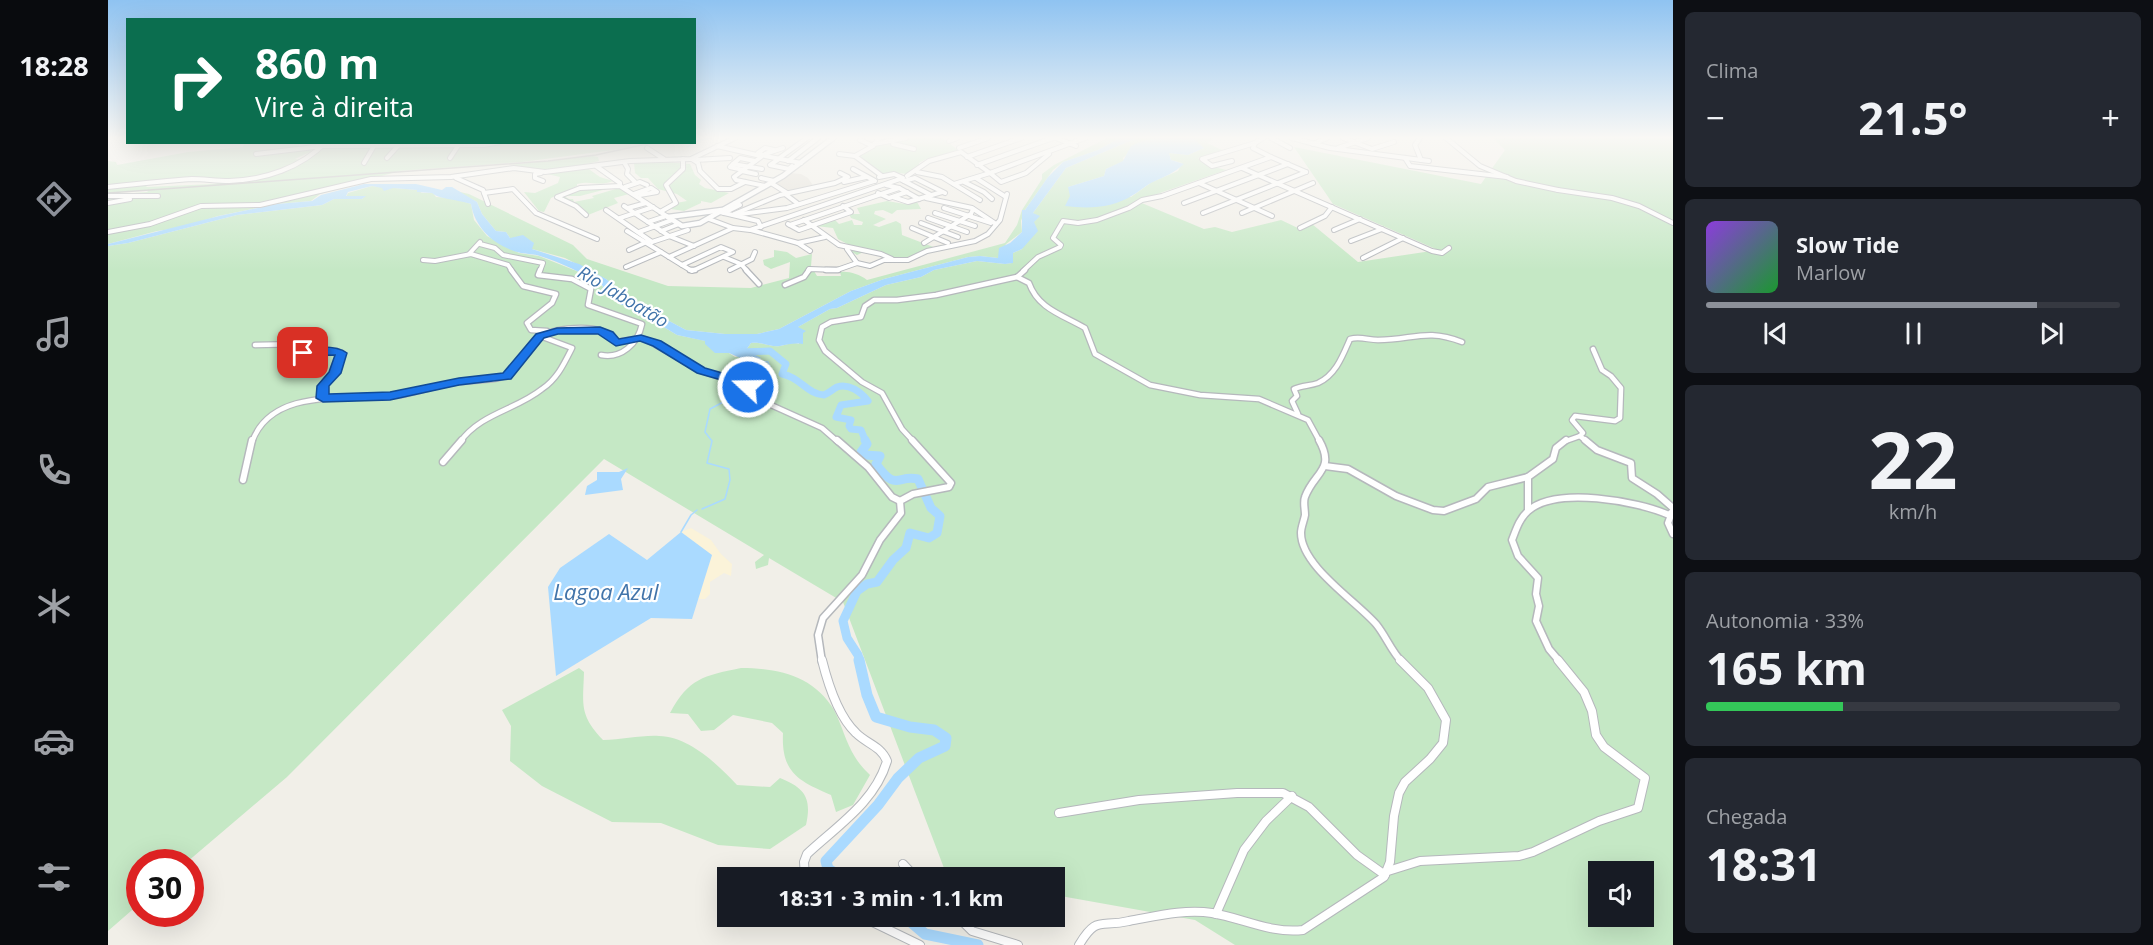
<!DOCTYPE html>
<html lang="pt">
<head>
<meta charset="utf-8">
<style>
  :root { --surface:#171b24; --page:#242831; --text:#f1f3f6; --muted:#9ea1a6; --line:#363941; --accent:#8c9099 }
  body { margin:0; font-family:"Open Sans",sans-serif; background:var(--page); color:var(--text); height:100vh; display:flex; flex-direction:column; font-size:22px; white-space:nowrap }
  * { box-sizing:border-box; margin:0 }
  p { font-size:20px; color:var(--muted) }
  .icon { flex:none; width:33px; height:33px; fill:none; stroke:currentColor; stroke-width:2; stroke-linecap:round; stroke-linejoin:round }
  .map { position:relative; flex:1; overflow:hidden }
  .side { display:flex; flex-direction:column; gap:12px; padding:12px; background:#0d0f14; width:480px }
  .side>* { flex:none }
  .hud { position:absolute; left:18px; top:18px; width:570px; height:126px; border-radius:0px; box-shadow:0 6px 24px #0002; background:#0b6e4f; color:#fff; overflow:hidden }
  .tools { position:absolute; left:1480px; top:861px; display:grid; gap:12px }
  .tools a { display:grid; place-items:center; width:66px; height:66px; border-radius:0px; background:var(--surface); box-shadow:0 6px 24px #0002; font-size:30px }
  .speed { position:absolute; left:18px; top:849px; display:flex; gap:12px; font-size:30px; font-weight:700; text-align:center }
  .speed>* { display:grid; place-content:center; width:78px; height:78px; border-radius:50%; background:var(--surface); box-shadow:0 6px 24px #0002; line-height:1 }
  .speed .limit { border:9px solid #d22; background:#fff; color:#111 }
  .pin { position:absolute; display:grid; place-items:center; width:51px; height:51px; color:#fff; margin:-26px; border-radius:12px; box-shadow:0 3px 9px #0006 }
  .me { position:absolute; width:66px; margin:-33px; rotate:291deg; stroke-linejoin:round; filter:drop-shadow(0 0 4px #0008) }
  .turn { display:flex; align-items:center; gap:21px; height:126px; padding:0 30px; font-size:27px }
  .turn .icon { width:78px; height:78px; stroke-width:2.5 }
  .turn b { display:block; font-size:42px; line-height:51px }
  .big { font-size:45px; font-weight:700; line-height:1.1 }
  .side .tile { flex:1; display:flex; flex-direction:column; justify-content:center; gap:9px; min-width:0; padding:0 21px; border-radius:9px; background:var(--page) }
  .side .dial { align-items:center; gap:0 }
  .dial b { font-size:78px; line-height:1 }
  .song { display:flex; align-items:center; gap:18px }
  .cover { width:72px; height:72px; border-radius:9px; background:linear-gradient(135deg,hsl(270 70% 55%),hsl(130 70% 35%)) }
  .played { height:6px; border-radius:3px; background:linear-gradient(90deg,var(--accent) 80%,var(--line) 80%) }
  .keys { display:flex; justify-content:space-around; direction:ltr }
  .heat { display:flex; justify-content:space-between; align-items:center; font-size:33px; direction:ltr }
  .charge { height:9px; border-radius:4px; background:linear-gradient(90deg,#34c759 33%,var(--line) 0) }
  .trip { position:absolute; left:609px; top:867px; width:348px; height:60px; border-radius:0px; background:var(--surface); box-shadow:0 6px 24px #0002; font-weight:700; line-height:60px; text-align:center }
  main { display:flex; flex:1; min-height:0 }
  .tab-bar { display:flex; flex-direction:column; width:108px; justify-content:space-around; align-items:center; background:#090b0e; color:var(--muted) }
  .tab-bar .icon { width:42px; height:42px }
  .tab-bar .active { color:var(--accent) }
  .tab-bar b { font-size:27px; color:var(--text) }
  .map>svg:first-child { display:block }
</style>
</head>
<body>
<main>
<nav class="tab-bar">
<b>18:28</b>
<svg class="icon active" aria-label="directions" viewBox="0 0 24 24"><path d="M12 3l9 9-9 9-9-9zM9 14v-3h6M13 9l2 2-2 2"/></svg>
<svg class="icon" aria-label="music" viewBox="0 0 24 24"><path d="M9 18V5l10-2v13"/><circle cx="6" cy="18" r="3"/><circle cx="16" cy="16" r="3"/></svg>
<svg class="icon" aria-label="phone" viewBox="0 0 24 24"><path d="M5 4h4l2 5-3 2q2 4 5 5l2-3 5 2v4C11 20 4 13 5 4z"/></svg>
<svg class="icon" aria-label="climate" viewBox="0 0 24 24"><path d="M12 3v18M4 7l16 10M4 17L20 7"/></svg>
<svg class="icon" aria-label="car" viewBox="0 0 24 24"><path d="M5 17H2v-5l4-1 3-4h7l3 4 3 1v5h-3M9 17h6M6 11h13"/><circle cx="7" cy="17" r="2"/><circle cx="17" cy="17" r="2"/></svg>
<svg class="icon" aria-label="filters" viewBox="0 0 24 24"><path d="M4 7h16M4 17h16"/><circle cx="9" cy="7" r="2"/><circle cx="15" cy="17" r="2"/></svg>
</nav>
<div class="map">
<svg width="1565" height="945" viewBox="0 0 1565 945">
  <rect width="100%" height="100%" fill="#f1efe8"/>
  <!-- education -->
  <path fill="#e1ded6" d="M682 173 693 174 700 178 706 187 681 193 665 183Z"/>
  <!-- green -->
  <g fill="#c5e8c5" fill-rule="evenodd">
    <path d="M778 138H835L851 151C845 153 839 157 832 158 819 161 825 155 811 163V166L799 174 784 172 773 174 750 156Z"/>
    <path d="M999 138H1012L990 150 955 162 945 170 917 210 913 221 914 232 898 244 890 258 872 256 860 257 776 279 743 291 671 329 649 334H617L578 330 533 306 498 279 457 258 424 249 402 238 398 232 388 231 374 214 369 202 348 191 361 194 465 245 479 259 560 286 643 288 681 278 682 262 663 269 656 265 655 260 666 257V250L679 252 688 258 704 254 703 266 709 276H733L732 272C741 271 751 274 759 280L897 243 909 225 914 210 934 179V174L946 165Z"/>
    <path d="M1029 138H1053L1034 141 1015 158 1016 161 998 169 996 176 960 187 1023 197 1044 182 1070 171 1074 163 1063 160 1061 153 1080 155 1096 148 1085 138H1106L1099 143 1114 150 1090 158 1099 165 1118 170 1029 201 1096 229 1107 227 1124 232 1173 220 1192 229 1204 224 1250 262 1330 250 1225 204 1186 147 1373 184 1397 150 1385 138H1565V945H1127L1087 920 947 895 946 878 839 876 735 602 661 558 660 565 648 569 647 562 656 555 496 459 179 777 79 862H32L31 904 0 931V246L20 243 129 215 214 205 226 199H254L257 196 238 197 240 193 264 186 309 190 314 193H325L328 197 346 198 363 204 366 220 379 236 411 253 431 256 476 274 515 300 513 305H519L569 335 598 341 607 352 621 353 627 357 649 355 638 350 643 343C653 341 664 348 672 346 679 345 684 341 691 344L688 328 722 309 729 308 778 285 813 277 826 270 869 261 897 264 904 263 905 253 914 249 926 222 925 213 958 168ZM1491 872H1536V916H1491Z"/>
    <path d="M395 142 526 143 520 148 414 162 291 171 212 194 203 201 169 204 110 216 71 228 49 231 0 244V195L39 192 41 190 0 193V187L41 184 38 187 106 184 123 180 91 177 0 186V161L8 162 9 165 80 152 135 147 136 143H191V147L173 150 199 148 204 151 187 159 195 160 182 167 149 176 191 165 219 143H248L246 145H382Z"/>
    <path d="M485 156 490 157 491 161 475 165 492 177 505 181C490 187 484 180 469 184V186L443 198 436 212 431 211 416 192 427 193 450 183 452 177 402 165Z"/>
    <path d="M557 162 582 164 587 175 593 180 591 184 597 188 621 193 603 203 593 201V203L576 211 563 209 568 203 579 201 569 194 550 189 540 178H533L527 173 526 163Z"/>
    <path d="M510 186 472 196H456L461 199H465L466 202 486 198 484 196 511 188 521 194 506 198 510 203 480 215 468 205 450 197 470 188 492 190Z"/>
    <path d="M779 201 797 204 809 202 813 209 789 210 784 214 775 210 767 211 766 214 778 219 765 225 771 227 788 221 793 224 794 235 828 248 794 259H786L773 251 760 250 749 255 744 252 745 247 730 239 725 228 708 226 727 220 731 224 744 220 746 225H754L755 222 743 218 741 214H752L749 208Z"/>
    <path d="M471 668 476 672C475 705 471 715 495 740 514 740 533 735 551 736 582 737 609 764 629 785L662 787 672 778C697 788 704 798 698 825L662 849 610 845 553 823 504 822 434 786 402 761 403 726 394 710Z"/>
    <path d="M633 668C670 668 706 676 726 710 734 725 738 743 747 757 751 764 757 770 762 775L745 805 728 812 723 795C691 781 673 773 675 733L664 723 625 715 606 730 593 731 580 714 562 713C581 678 595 676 633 668Z"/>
  </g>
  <!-- sand -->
  <path fill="#fbf3d9" d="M583 528 603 540 613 554 624 564 623 576 616 573 602 582V594L597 599H590L604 555 573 532Z"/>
  <!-- water -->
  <g fill="#aadaff">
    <path d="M1012 138H1029L958 168 925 213 932 216 926 222 930 231 914 249 905 253V263L897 264 869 261 826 270 813 277 778 285 729 308 722 309 690 327 698 331 695 333V344C686 343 681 344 672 346 663 348 653 341 643 343L638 350 653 358 646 364 621 353H607L597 344V341L569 335 519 305H513L515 300 501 291 494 290 495 286C475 273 454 263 432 256 426 254 419 254 413 253 388 247 367 229 363 204 352 200 330 199 324 193L309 192V190L285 188 276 191 274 188 264 186 240 192 238 196H258L254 199H226L214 205 129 215 20 243 0 246V244L111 216 169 204 204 201 213 195 256 184H308L334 190 338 187H344L369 202 374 214 388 231 398 232 402 238 415 235 426 243 424 249 471 264 498 279 533 306 578 330 617 334H649L671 329 743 291 776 279 860 257 872 256 890 258 891 248 902 243 914 232V210H917L940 177 955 162 990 150Z"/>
    <path d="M1053 138H1085L1096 148 1080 155 1061 153 1063 160 1076 164C1066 173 1058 176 1045 182 1038 185 1032 191 1025 195 1005 208 981 209 957 206L962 196 960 187 996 176 998 169 1015 161 1023 146 1034 141Z"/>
    <path d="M520 468 513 479 515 490 477 495 479 486 489 480V472H511Z"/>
    <path d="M573 532 604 555 584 619 543 618 448 676 440 587 452 568 501 534 539 560Z"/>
  </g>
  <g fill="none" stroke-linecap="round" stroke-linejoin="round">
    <!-- stream -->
    <g stroke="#aadaff" stroke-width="1.5">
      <path d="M586 142 602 138"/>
      <path d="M579 147 586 143"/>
      <path d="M644 387 655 378 662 367 660 362 652 361"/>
      <path d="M594 509 617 499 622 480 621 469 599 463 604 441 597 432 602 409 640 389"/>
      <path d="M573 532 583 515 589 510"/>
    </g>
    <!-- river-far2 -->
    <path stroke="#aadaff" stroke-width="7" d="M633 352 662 351 678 364 674 374C692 377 699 394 716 395 721 393 725 389 729 387 741 383 753 392 760 401L733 405 728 417 743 420 741 426 743 429 753 430 758 442"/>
    <!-- river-far1 -->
    <path stroke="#aadaff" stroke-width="9" d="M752 662 750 655 739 638 735 621 749 591 759 584 769 582 785 560 798 548 802 533 821 538 829 533 832 516 823 508 810 479C789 474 789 493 768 464L772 456 757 455 753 452 759 444 757 440"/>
    <!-- river -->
    <g stroke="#aadaff" stroke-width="11">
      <path d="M735 878 720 869 718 861 770 805 790 778 811 758 837 746 838 738 826 730 802 727 768 717 759 695 751 660"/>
      <path d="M796 916 817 934 870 945"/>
    </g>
    <defs>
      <g id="minor-far3">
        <path d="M771 138 765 146 747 156 774 176"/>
        <path d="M948 138 968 146"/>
        <path d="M1163 138 1182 148"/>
        <path d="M1184 138 1222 148 1321 161"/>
        <path d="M1235 138 1264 149 1286 142"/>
        <path d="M1312 138 1307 145 1313 160"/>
        <path d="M752 140 765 146"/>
        <path d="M841 141 849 138"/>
        <path d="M766 144 798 138"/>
        <path d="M785 144 806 149"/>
        <path d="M1205 144 1219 138"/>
        <path d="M609 146 653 156"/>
        <path d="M539 148 556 159"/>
        <path d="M851 148 880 138"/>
        <path d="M1230 148 1260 138"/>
        <path d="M148 154 215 146 376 145 392 142"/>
        <path d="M731 154 747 156"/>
        <path d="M655 155 650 153 657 148 666 150"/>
        <path d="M657 156 693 163"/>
        <path d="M859 157 913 138"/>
        <path d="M1163 157 1198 172"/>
        <path d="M279 158 290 146"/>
        <path d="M342 158 350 146"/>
        <path d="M1297 158 1302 166 1399 177"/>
        <path d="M584 159 590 163 592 171 610 189H623L637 182"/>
        <path d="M670 159 699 138"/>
        <path d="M671 159 662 165 681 169 684 166"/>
        <path d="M587 160 622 158"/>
        <path d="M647 161 632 158 625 164 654 169"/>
        <path d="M680 161 710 138"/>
        <path d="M1124 161 1104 166 1094 159 1147 143"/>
        <path d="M516 162 520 169 519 174 528 183"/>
        <path d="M256 163 266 146"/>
        <path d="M625 164 622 167 635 170"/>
        <path d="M869 165 945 138"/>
        <path d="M488 166 512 183V186"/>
        <path d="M1134 168 1324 251 1334 253 1341 248"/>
        <path d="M745 169 767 181"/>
        <path d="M634 171 648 174"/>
        <path d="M809 172 834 177 872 200"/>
        <path d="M433 173 427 174V178L435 181"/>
        <path d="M882 173 977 138"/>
        <path d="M882 173 893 182 918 173 941 154"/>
        <path d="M799 176 821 161 853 152 882 173 846 184"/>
        <path d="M771 177 786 174 795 178"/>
        <path d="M348 178 375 190 380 204"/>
        <path d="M653 178 666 181"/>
        <path d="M868 178 898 197"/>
        <path d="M796 181 823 195"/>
        <path d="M736 182 758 177"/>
        <path d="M856 182 876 192 884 199"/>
        <path d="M663 183 679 193"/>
        <path d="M1091 183 1164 216"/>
        <path d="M778 185 791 188 811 199"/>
        <path d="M657 186 628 180 626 177 657 154 675 148"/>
        <path d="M0 187C28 184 56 181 84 179 96 179 108 181 121 181 156 180 193 168 218 142"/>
        <path d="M517 187 532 182 539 185"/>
        <path d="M1450 190 1504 198 1531 206 1565 223"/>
        <path d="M376 193 405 189 428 213 489 239"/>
        <path d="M770 193 781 198 799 192"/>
        <path d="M526 194 543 188 549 192 532 195"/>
        <path d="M677 194 689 203"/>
        <path d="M0 196H50"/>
        <path d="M785 197 800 202 834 192"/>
        <path d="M818 198 864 208 888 224"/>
        <path d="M0 203 22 199"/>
        <path d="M1076 203 1180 164"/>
        <path d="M516 206 561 236 586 246"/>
        <path d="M520 208 538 203"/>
        <path d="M836 208 883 223"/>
        <path d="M498 210 544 242 580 230"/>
        <path d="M552 212 568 203 558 185 575 169V159"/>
        <path d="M612 212 650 221 653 227"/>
        <path d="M616 213 632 205 627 203"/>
        <path d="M827 213 867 226"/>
        <path d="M1095 213 1198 172"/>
        <path d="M1134 213 1205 183"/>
        <path d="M626 214 672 195 727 183 740 177 732 173"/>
        <path d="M478 215 468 206 449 197 472 188 512 186 560 217"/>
        <path d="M625 215 679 208 766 181"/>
        <path d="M512 218 545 207"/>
        <path d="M820 218 859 232"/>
        <path d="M601 219 625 228 642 230 792 179 796 181 807 178 837 193"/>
        <path d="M696 220 731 245 773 254 784 259"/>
        <path d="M540 222 558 216"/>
        <path d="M813 223 850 237"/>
        <path d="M680 224 691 230 743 212 735 206"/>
        <path d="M682 225 791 188"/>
        <path d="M804 228 840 243"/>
        <path d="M1192 228 1217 216 1224 207"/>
        <path d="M643 230 690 243 702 251"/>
        <path d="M1226 230 1252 219"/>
        <path d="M519 231 574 265"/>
        <path d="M553 231 571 224"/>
        <path d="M0 232 42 224 93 206 152 205 263 179 343 177 406 168 437 172 522 161 583 159 627 138"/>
        <path d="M531 232 564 220"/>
        <path d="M1243 241 1274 229"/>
        <path d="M690 243 717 237"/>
        <path d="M816 243 863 214 865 209"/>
        <path d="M372 244 387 248 395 255 435 263 432 271"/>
        <path d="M613 247 625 252 584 271 574 265Z"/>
        <path d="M739 249 749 263 762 266 776 260H800L819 251 867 241 880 234 892 220 899 194"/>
        <path d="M521 250 541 241"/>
        <path d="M361 254 372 242"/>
        <path d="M561 257 625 228"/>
        <path d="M616 257 633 264 639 271"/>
        <path d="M1255 258 1295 238"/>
        <path d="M315 260 327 261 363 254 400 265 404 271"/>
        <path d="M518 267 553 252"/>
        <path d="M622 270 644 259 647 252"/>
        <path d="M700 271 701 269 729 270 749 263"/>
        <path d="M915 271 930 257 952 247 953 245 945 238 955 221 970 223 989 220 1021 208 1034 200 1054 196 1163 157 1145 148 1147 143 1155 138"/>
      </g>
      <g id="minor-far2">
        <path d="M403 270 415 286 448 294 444 303 419 323 423 330 439 331"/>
        <path d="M432 270 430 275 464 279 483 289 480 305 534 324C530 344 513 359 493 355"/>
        <path d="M582 270H587"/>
        <path d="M638 270 651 284"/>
        <path d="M718 270H730"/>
        <path d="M909 277 921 283C930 309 955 315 977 328L987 354 1042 385 1092 395 1151 399 1200 420 1212 442"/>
        <path d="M677 285 696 277 701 270"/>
        <path d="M147 345 193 344 195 345 194 351 198 354 228 351 234 353 227 373 215 386V398"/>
        <path d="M1190 414 1184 401 1189 396 1186 389C1194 385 1202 386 1210 383 1228 375 1235 355 1242 339 1252 336 1260 340 1270 340 1305 340 1318 328 1354 342"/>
        <path d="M144 442C164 386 241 401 287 396 305 394 322 387 340 384 355 381 371 381 386 379 410 376 412 354 427 340 441 328 477 325 494 331 499 333 504 338 508 342L533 338 539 340 593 371 638 385 663 405 714 428 730 442"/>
        <path d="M352 442C373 413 408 410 434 389 449 379 456 364 464 348L432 336"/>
        <path d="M806 442 794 429 774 393 754 382 717 351 711 340 714 327 723 322 753 317 757 306 766 300H789L828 295 909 277 917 270"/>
        <path d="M1455 442 1472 436"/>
        <path d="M1479 442 1472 436 1475 433 1464 420 1467 416 1507 421 1512 418 1513 388 1503 376 1494 370 1485 349"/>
      </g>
      <g id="minor-far1">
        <path d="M729 440 760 467 784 497 792 501"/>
        <path d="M1211 440C1228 470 1206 472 1197 497 1195 502 1197 509 1197 515 1196 521 1193 527 1193 533 1193 566 1248 601 1268 624 1278 636 1283 651 1294 662"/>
        <path d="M1477 440 1489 450 1523 463 1524 478 1549 494 1565 508"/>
        <path d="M335 462 354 440"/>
        <path d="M1217 466 1240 469 1288 496 1325 510 1336 511 1368 499 1380 487 1420 477"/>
        <path d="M135 480 144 440"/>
        <path d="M1420 510V477L1445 459 1448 448 1458 440"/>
        <path d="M1563 515 1560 523 1565 534"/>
        <path d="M714 662 710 635 715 618 754 575 772 540 793 513 792 501 805 494 841 487 843 483 804 440"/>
        <path d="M1452 662 1441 649 1428 621 1431 606 1428 594 1430 578 1410 556 1404 540C1408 530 1411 519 1420 511 1448 486 1529 501 1561 515L1565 511"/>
      </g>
      <g id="minor">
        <path d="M951 813 1031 800 1129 793H1175L1201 807 1249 855 1277 875"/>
        <path d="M795 864 808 878"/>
        <path d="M1280 871 1312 861 1411 856 1425 852 1491 821 1530 808 1537 778 1496 747 1488 735 1484 711 1476 692 1450 660"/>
        <path d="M697 878 696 862 699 854C729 826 767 802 779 761 773 746 759 744 748 733 730 716 720 684 714 660"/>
        <path d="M1108 914 1136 850 1158 821 1184 796"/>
        <path d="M752 916 812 945"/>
        <path d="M849 916 864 931 910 945"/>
        <path d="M971 945C989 915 992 928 1021 921 1049 916 1076 909 1104 913 1134 918 1164 934 1195 930L1276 877 1282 862 1286 816 1291 793 1297 782 1322 759 1335 743 1338 720 1320 688 1292 660"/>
      </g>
      <path id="tertiary" d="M1338 138 1372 166 1408 181 1450 190"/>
      <g id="secondary">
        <path d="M560 217 574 226 592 223 675 176 725 138"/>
        <path d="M560 217 614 210"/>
      </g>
    </defs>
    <!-- minor-far3 casing -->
    <use href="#minor-far3" stroke="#b5b8bc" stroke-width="6"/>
    <!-- minor-far2 casing -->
    <use href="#minor-far2" stroke="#b5b8bc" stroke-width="7"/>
    <!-- minor-far1 casing -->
    <use href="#minor-far1" stroke="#b5b8bc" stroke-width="9"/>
    <!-- minor casing -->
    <use href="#minor" stroke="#b5b8bc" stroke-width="10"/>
    <!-- tertiary casing -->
    <use href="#tertiary" stroke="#b5b8bc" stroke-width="6"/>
    <!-- secondary casing -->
    <use href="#secondary" stroke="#b6babf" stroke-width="7"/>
    <!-- minor-far3 -->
    <use href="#minor-far3" stroke="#fff" stroke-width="4"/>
    <!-- minor-far2 -->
    <use href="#minor-far2" stroke="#fff" stroke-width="4.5"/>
    <!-- minor-far1 -->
    <use href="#minor-far1" stroke="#fff" stroke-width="6"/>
    <!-- minor -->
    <use href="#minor" stroke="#fff" stroke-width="8"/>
    <!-- tertiary -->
    <use href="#tertiary" stroke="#fff" stroke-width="4"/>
    <!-- secondary -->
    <use href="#secondary" stroke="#fff" stroke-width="4.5"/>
    <!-- tram -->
    <path stroke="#b6b7b8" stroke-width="1.5" d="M0 193 440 161 488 155 548 142"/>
  </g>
  <!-- sky -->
  <linearGradient id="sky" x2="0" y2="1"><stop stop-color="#8fc3f1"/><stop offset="0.51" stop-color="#f9f8f5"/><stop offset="1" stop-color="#f9f8f5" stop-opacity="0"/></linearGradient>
  <rect width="1565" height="270" fill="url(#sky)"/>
  <!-- route -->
  <path fill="#1a73e8" stroke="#114b97" stroke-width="1.5" d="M492 327 505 332 511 339 533 335 553 341 597 368 635 379 646 387 640 391 627 384 589 373 545 346 532 341 508 346 490 334H450L436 338 403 379 351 385 282 400 215 402 208 398 209 386 221 372 227 355 195 356 190 353C200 345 229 345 239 353L233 373 221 386V394L282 392 351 378 395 373 428 334 449 328Z"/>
  <g text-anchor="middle" stroke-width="4.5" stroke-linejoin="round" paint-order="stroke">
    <!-- far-water labels -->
    <g font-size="18" font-style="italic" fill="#4174aa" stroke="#fff">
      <text transform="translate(515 297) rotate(31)" y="6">Rio Jaboatão</text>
    </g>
    <!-- water labels -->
    <g font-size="22" font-style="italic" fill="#4174aa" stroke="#fff">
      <text x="498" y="600">Lagoa Azul</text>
    </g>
  </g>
</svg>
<div class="tools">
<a><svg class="icon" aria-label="sound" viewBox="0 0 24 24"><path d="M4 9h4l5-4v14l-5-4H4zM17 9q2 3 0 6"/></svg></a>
</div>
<div class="speed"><div class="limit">30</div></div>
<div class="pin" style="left:195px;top:353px;background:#d93025"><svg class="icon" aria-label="arrive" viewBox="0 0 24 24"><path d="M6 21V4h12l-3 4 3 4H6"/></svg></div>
<svg class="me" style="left:640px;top:387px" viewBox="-20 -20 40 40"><circle r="17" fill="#1a73e8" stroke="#fff" stroke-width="3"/><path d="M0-11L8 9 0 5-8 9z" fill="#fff"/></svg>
<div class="trip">18:31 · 3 min · 1.1 km</div>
<div class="hud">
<div class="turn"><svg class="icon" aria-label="right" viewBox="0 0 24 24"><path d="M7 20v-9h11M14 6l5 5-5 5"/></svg><div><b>860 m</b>Vire à direita</div></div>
</div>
</div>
<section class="side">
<div class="tile"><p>Clima</p>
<div class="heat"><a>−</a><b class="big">21.5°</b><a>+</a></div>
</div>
<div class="tile">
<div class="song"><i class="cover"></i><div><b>Slow Tide</b><p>Marlow</p></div></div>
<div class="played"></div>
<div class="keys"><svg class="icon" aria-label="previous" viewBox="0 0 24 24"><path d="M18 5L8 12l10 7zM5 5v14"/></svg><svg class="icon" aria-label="pause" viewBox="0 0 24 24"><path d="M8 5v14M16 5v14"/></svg><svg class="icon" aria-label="next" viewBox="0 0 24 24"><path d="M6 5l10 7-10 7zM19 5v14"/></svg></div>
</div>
<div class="tile dial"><b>22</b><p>km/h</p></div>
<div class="tile"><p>Autonomia · 33%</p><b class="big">165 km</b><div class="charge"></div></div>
<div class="tile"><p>Chegada</p><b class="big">18:31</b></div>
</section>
</main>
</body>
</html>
